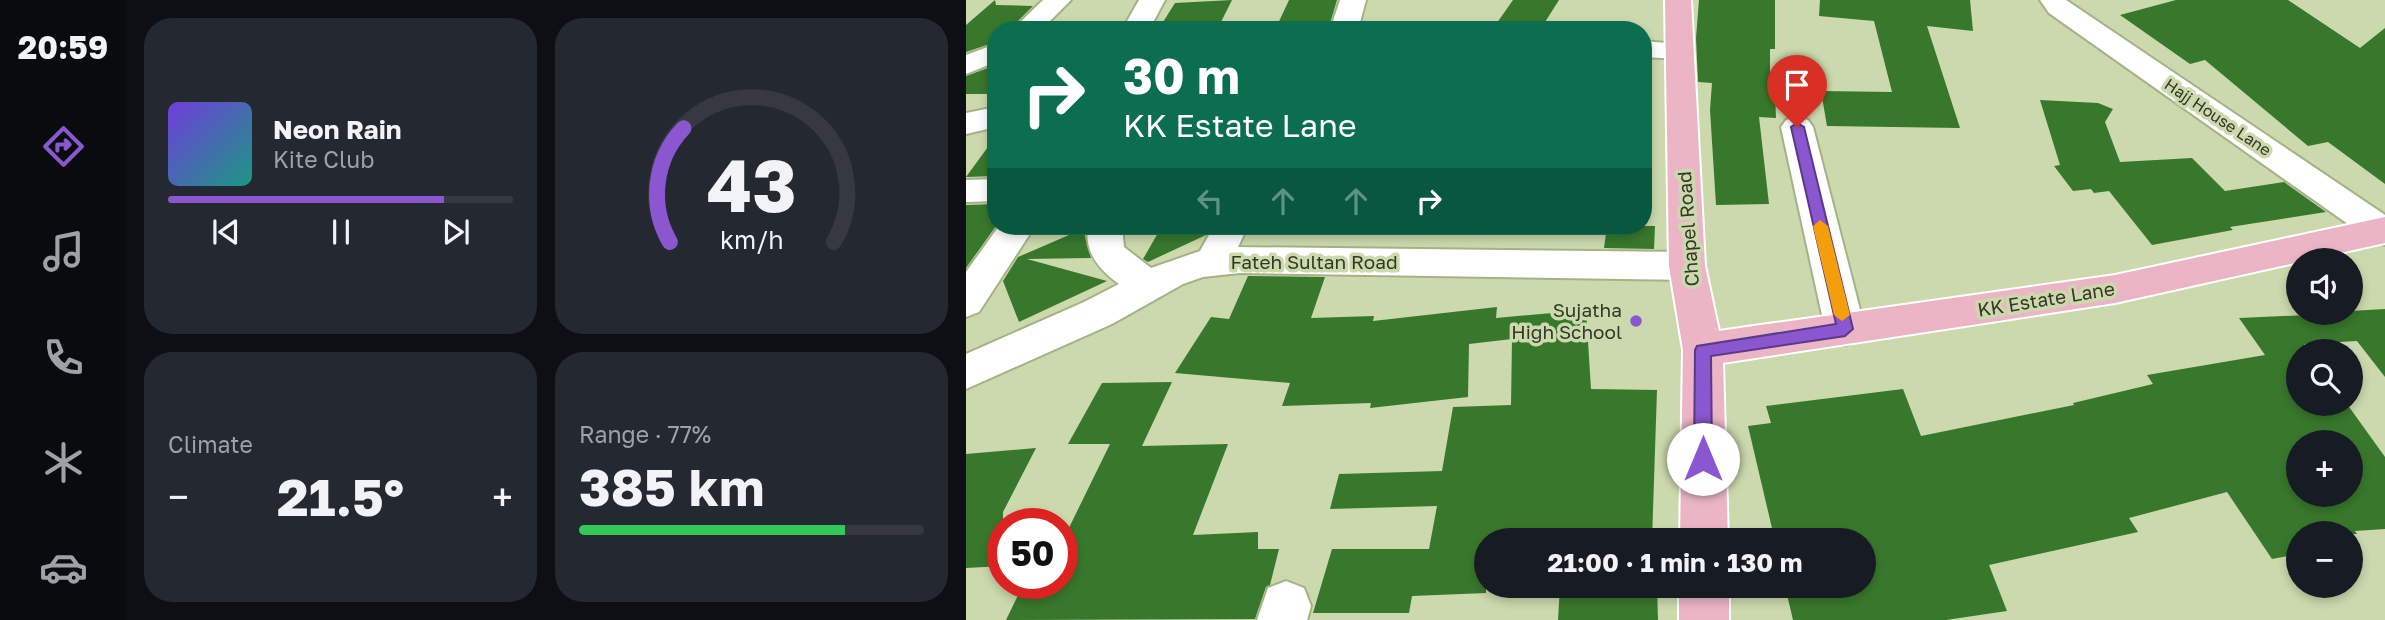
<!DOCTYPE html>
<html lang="en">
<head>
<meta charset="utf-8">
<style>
  :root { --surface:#171b24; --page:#242831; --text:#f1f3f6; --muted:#9ea1a6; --line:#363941; --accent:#8b57d0 }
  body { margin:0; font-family:"Golos Text",sans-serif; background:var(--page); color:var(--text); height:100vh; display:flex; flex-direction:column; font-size:26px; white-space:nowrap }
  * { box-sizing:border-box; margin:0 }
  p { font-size:23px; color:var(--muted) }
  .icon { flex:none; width:38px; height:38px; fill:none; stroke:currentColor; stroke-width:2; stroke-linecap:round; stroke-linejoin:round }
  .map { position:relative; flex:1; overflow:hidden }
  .side { display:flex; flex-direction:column; gap:18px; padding:18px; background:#0d0f14; width:840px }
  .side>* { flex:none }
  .top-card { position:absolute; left:21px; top:21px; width:665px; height:214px; border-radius:28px; box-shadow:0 4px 10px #0003; background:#0b6e4f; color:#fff; overflow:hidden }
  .controls { position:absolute; left:1320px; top:248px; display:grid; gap:14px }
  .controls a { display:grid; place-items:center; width:77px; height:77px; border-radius:50%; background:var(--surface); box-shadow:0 4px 10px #0003; font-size:35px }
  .speed { position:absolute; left:21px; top:508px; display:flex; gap:14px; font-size:35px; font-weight:700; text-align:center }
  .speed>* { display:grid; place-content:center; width:91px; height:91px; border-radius:50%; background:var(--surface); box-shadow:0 4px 10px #0003; line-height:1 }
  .speed .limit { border:10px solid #d22; background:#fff; color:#111 }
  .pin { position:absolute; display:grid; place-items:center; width:60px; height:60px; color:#fff; margin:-72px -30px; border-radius:50% 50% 50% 0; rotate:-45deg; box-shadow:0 0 7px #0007 }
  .pin .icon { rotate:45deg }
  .me { position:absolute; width:77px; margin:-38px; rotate:0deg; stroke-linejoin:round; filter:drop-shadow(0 0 5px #0008) }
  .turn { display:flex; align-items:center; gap:24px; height:147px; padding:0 21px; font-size:32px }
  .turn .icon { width:91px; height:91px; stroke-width:2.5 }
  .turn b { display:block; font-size:49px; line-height:60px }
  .lanes { display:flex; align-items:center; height:66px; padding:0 21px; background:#0003; justify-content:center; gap:35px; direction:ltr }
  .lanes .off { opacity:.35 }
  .big { font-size:52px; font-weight:700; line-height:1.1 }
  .side .card { flex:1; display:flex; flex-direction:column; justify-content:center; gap:10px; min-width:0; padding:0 24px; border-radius:28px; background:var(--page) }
  .side .dial { align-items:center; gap:0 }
  .dial svg { height:182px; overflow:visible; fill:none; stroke:var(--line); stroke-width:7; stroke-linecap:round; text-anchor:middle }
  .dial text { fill:var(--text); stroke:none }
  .song { display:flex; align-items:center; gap:21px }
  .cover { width:84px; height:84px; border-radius:10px; background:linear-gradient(135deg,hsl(260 70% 55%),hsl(170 70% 35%)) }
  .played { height:7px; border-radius:4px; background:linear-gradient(90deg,var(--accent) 80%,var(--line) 80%) }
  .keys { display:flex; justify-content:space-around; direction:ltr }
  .heat { display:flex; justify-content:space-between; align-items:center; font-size:38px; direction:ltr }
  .charge { height:10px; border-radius:5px; background:linear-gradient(90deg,#34c759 77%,var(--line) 0) }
  .side .tiles { flex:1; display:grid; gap:18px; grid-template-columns:repeat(2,1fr) }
  .trip { position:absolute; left:508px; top:528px; width:402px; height:70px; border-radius:35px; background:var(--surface); box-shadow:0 4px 10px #0003; font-weight:700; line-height:70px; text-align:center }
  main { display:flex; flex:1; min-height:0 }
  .tab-bar { display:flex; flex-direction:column; width:126px; justify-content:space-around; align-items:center; background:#090b0e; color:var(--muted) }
  .tab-bar .icon { width:49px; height:49px }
  .tab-bar .selected { color:var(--accent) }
  .tab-bar b { font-size:32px; color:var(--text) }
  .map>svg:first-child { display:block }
</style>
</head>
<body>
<main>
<nav class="tab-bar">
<b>20:59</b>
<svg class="icon selected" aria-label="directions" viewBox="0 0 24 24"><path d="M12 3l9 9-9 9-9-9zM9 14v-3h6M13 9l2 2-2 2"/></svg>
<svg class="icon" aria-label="music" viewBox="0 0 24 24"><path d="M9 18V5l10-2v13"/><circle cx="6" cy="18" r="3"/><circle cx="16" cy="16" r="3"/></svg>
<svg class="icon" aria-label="phone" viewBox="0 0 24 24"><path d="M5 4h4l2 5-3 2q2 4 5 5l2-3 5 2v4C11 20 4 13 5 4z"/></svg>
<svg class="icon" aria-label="climate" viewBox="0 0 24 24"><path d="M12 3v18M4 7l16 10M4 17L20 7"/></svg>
<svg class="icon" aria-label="car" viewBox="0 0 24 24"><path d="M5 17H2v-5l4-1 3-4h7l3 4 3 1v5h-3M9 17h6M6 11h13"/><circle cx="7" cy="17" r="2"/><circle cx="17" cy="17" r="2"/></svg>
</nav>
<section class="side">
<div class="tiles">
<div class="card">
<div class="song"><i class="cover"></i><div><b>Neon Rain</b><p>Kite Club</p></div></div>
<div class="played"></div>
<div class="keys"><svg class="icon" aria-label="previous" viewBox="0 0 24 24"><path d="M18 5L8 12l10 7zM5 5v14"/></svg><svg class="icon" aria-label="pause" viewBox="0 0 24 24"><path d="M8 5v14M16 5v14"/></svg><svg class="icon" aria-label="next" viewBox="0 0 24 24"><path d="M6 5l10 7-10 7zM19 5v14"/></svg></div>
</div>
<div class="card dial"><svg viewBox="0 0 100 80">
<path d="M14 69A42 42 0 1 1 86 69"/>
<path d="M14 69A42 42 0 0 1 20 19" stroke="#8b57d0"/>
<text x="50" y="56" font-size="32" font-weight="700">43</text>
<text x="50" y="72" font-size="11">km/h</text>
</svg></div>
<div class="card"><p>Climate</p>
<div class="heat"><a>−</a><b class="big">21.5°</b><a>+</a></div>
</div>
<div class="card"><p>Range · 77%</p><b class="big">385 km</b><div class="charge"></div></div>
</div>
</section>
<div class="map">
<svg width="1419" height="620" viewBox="0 0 1419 620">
  <rect width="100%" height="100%" fill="#ccd9ad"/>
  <!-- building -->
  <g fill="#38782c" fill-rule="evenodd">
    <path d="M29 0 30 5 67 6 43 30H30V42L0 52V25Z"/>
    <path d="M266 0 251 30H192L209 3Z"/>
    <path d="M323 0H371L362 30H309Z"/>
    <path d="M547 0H593L574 30H526Z"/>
    <path d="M733 0H809V49H804V92H809L810 118 793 117 803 204 750 205 744 110 746 83 732 82 730 38Z"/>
    <path d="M854 0H1004L1007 31 961 26 994 128 861 126 855 91 926 92 908 21 853 16Z"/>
    <path d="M1210 0H1322L1394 48 1419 28V184L1362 142 1342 146 1239 60 1224 64 1154 15Z"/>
    <path d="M30 65V94H0V76Z"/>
    <path d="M1074 100 1132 103 1147 109 1139 122 1154 162 1226 158 1259 191 1318 182 1360 212 1264 227 1267 230 1186 245 1143 191 1128 193 1125 189 1107 191 1088 166 1094 165Z"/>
    <path d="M30 136V176L0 177Z"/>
    <path d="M30 204V226L0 268V205Z"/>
    <path d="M196 226H245L240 235 182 262 177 259Z"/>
    <path d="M641 226H689L688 249 638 248Z"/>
    <path d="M117 229 125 258 61 259 141 281 53 322 37 281 52 257Z"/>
    <path d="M282 276 359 277 345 318 408 316 407 321 531 307 530 318 620 310 625 389 691 390 686 541H520V593L446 596 443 613H347L366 549H463L471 506 364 509 373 474 476 471 487 407 545 405 546 339 503 344 502 397 404 408 405 403 316 406 324 383 209 373 245 317 263 319Z"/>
    <path d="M1419 309V377L1391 341 1338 344 1343 352H1332V404H1381L1419 457V529L1389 531 1391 534H1332V554L1306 559 1261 492 1163 518 1172 532 1023 565 1041 611 980 620H827L819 586H898V541H809L782 426 805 423 800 406 937 389 955 436 1108 405 1107 403 1187 384 1181 375 1299 355 1273 318 1384 313V311ZM1332 443H1384V495H1332Z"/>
    <path d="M206 382 176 446 262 444 227 535 292 532V549H313L304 585 300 587 289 619 40 620 58 583H96V542L144 444H102L136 383Z"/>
    <path d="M70 448 37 512V566L0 568V454Z"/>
    <path d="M594 586H691L692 620H592Z"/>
  </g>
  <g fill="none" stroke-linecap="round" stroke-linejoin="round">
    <defs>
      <g id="minor">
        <path d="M77 0H105L75 30H46Z"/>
        <path d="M173 0H199L183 30H156Z"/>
        <path d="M374 0H400L392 30H364Z"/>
        <path d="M1074 0H1100L1419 215V245L1406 241 1083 13Z"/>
        <path d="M677 41 724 45 728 51 724 57 714 59 677 57Z"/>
        <path d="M30 44V62L0 74V55Z"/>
        <path d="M30 107V127L0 134V113Z"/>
        <path d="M831 117 842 120 847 127 899 329 893 340 879 345 865 340 859 329 815 127 820 120Z"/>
        <path d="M30 179V201L0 202V180Z"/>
        <path d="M33 226H69L13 312 0 317V272Z"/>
        <path d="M122 226H156L158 247 185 268 234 251 248 226H282L272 247 721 252 734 256 739 266 734 276 721 280 274 273 237 277 217 284 146 324 0 389V354L118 302 153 284C133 270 118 252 122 226Z"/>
        <path d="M320 581 338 588 345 606 341 620H291L302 588Z"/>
      </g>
      <g id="major">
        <path d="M699 0H725L739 266 753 331 1149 275 1419 217V243L1149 303 757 363 762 541H714L717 350 703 266Z"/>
        <rect x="713" y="586" width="50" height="34"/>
      </g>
    </defs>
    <!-- minor casing -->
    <use href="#minor" stroke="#a5b187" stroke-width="4"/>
    <!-- major casing -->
    <use href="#major" stroke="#fff" stroke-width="4"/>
    <!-- minor -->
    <use href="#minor" fill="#fff" fill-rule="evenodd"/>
    <!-- major -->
    <use href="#major" fill="#ebb5c5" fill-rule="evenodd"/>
  </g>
  <!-- route -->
  <path fill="#8b57d0" stroke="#5a3987" stroke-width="2" d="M831 123 838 127 887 329 879 336 745 356 746 459 744 465 737 467 731 465 728 459 729 350 731 346 870 324 825 127Z"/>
  <!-- slow -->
  <path fill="#f59e0b" d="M854 220 862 226 884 315 876 321 868 315 847 226Z"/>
  <!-- markers -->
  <circle fill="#8b57d0" stroke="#ccd9ad" stroke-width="2.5" cx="670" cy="321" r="7"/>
  <g text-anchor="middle" stroke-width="7" stroke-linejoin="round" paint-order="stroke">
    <!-- far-street labels -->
    <g font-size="16" fill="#333726" stroke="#ccd9ad">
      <text transform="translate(1252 117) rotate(34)" y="6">Hajj House Lane</text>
    </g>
    <!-- street labels -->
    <g font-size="19" fill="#333726" stroke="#ccd9ad">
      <text transform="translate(722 229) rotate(-94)" y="7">Chapel Road</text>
      <text x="348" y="269">Fateh Sultan Road</text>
      <text transform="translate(1080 299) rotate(-9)" y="7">KK Estate Lane</text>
    </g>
    <!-- poi labels -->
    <g font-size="19" fill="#333726" stroke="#ccd9ad" text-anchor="end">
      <text x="656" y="317">Sujatha<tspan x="656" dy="22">High School</tspan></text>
    </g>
  </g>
</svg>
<div class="controls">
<a><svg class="icon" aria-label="sound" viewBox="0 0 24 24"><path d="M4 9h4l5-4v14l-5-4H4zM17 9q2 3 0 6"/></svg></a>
<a><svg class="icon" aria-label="search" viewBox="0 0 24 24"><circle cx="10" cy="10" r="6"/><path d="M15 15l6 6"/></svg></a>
<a>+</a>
<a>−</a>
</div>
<div class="speed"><div class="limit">50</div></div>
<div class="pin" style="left:831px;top:127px;background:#d93025"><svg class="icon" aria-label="arrive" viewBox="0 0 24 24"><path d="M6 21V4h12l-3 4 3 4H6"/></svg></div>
<svg class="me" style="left:737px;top:459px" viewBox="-20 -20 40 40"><circle r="19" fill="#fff"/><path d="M0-13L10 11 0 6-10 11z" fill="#8b57d0"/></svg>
<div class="trip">21:00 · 1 min · 130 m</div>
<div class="top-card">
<div class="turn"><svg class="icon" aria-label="right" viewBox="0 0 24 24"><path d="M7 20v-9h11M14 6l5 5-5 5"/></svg><div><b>30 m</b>KK Estate Lane</div></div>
<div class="lanes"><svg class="icon off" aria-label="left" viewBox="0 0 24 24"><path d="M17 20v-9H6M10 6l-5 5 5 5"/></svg><svg class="icon off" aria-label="ahead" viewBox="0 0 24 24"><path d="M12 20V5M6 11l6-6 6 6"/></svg><svg class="icon off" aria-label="ahead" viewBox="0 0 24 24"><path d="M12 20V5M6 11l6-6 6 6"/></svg><svg class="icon" aria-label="right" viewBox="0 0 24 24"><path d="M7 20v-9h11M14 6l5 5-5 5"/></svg></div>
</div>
</div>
</main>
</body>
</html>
